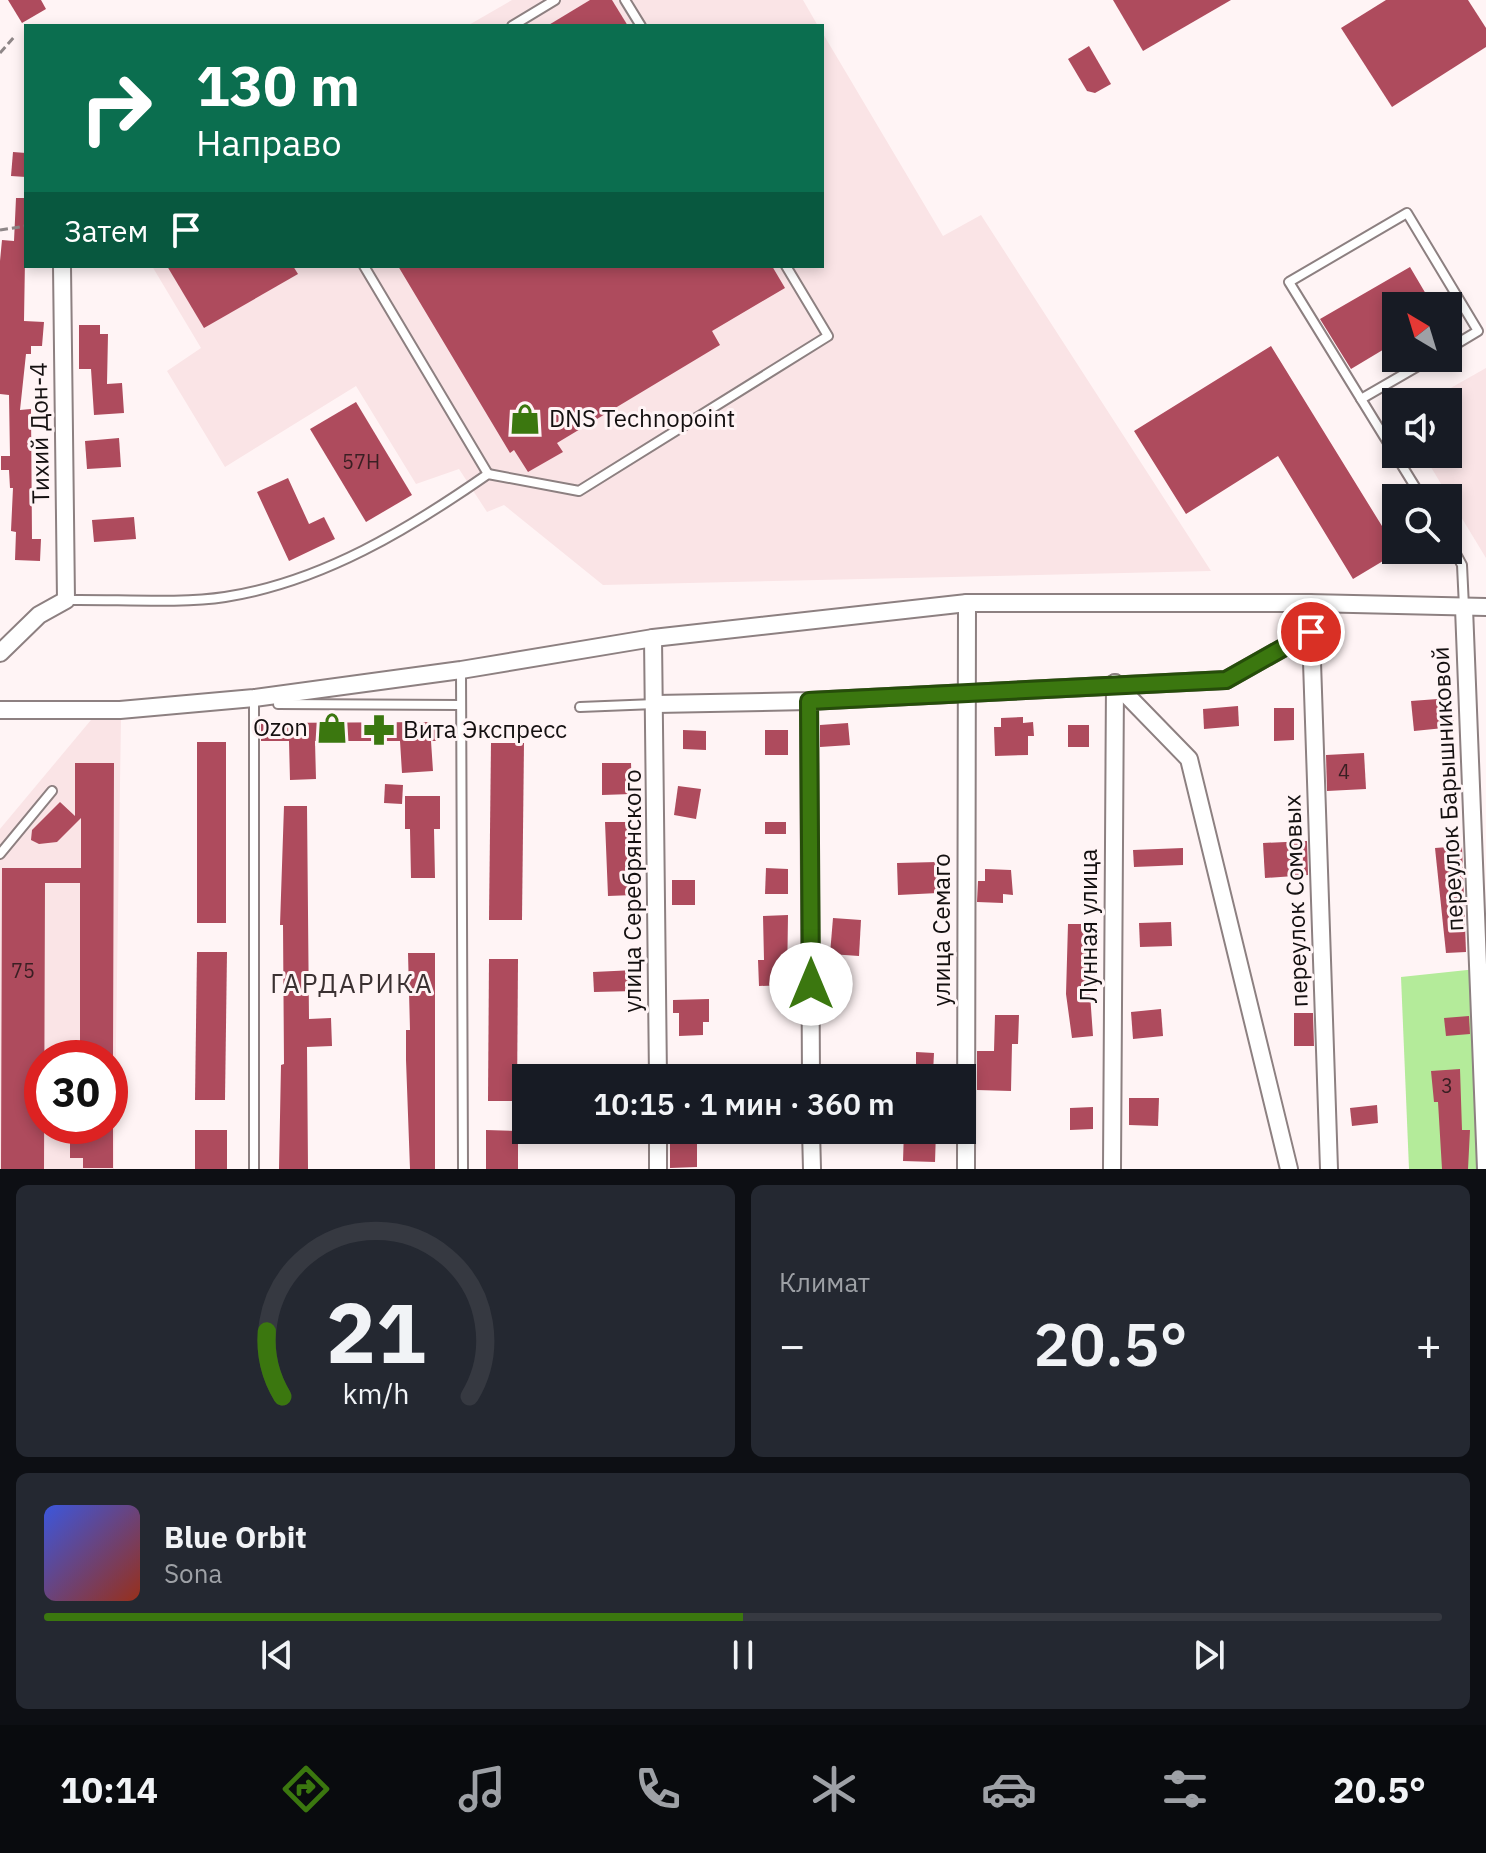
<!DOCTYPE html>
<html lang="ru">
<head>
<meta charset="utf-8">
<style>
  :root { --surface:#171b24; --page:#242831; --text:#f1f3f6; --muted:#9ea1a6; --line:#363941; --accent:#3b770f }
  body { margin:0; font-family:"IBM Plex Sans",sans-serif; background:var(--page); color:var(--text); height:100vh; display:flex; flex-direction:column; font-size:30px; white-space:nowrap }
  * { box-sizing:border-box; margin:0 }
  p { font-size:26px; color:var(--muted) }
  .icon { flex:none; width:44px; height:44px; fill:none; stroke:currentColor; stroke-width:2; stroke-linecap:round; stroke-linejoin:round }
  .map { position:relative; height:1169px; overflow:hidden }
  .side { display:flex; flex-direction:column; gap:16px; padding:16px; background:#0d0f14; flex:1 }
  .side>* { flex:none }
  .hud { position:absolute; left:24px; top:24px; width:800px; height:244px; border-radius:0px; box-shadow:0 4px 12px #0003; background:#0b6e4f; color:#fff; overflow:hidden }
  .needle { width:52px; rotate:322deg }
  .buttons { position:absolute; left:1382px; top:292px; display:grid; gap:16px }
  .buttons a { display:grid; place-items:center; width:80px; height:80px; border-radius:0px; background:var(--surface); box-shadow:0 4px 12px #0003; font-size:40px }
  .speed { position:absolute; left:24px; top:1040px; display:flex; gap:16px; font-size:40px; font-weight:700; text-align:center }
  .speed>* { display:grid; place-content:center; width:104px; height:104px; border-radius:50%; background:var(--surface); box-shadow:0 4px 12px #0003; line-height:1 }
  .speed .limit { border:12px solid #d22; background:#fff; color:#111 }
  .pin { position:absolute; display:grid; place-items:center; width:68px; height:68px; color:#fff; margin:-34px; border:4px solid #fff; border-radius:50%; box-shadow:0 2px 8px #0007 }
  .me { position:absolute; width:88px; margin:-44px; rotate:0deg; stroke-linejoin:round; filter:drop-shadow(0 0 6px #0008) }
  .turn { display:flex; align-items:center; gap:28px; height:168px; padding:0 40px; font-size:36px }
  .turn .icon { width:104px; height:104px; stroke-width:2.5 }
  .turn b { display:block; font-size:56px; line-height:68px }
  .then { display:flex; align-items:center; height:76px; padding:0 40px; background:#0003; gap:16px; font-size:30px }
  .big { font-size:60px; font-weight:600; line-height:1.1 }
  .side .widget { flex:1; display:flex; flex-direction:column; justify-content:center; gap:12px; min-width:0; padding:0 28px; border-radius:12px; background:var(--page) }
  .side .dial { align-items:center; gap:0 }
  .dial svg { height:208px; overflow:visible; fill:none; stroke:var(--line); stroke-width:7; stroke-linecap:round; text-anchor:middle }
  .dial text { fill:var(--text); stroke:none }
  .song { display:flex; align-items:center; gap:24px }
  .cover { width:96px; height:96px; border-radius:12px; background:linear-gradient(135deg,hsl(230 70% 55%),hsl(10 70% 35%)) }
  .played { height:8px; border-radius:4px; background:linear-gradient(90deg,var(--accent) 50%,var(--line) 50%) }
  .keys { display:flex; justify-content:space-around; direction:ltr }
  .heat { display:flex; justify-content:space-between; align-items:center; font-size:44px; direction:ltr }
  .side .tiles { flex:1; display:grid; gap:16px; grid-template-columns:1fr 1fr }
  .widget:last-child { grid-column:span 2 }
  .trip { position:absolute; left:512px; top:1064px; width:464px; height:80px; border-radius:0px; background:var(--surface); box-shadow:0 4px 12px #0003; font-weight:600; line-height:80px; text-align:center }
  .tabs { display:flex; height:128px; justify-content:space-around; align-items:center; background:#090b0e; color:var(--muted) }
  .tabs .icon { width:56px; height:56px }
  .tabs .on { color:var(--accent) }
  .tabs b { font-size:36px; color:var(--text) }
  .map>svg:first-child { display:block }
</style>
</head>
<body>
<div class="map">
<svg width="1486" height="1169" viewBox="0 0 1486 1169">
  <rect width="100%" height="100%" fill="#fff4f5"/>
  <!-- built -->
  <g fill="#fae4e6" fill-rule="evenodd">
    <path d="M512 0H803L818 26H467Z"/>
    <path d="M822 32 943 236 981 215 1211 571 603 585 504 505 487 512 459 469 416 484 356 386 225 467 167 371 201 348 152 266H822Z"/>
    <path d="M1486 368V558L1423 454H1448V402H1426Z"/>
    <path d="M91 720H121L114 1169H0V829ZM42 1058H110V1126H42Z"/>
  </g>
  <!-- green -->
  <path fill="#b4eb9a" d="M1486 968V1169H1409L1401 977Z"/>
  <!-- building -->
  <g fill="#ae4b5d">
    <path d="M8 0H41L46 9 22 23Z"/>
    <path d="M590 0H612L628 26H547Z"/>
    <path d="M1113 0H1231L1143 51Z"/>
    <path d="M1386 0H1468L1486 28V47L1392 107 1341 28Z"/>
    <path d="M1089 46 1111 84 1095 93 1087 91 1068 59Z"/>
    <path d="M13 152 26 153V177L11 176Z"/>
    <path d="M16 198H26L24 321 44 322 42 346H31V354H26L20 410 31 409 32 539H41L40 561 15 560 16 532 11 531 13 488H10L9 470H1V456H10L9 395 0 394V261L2 240 14 241Z"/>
    <path d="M167 266H293L298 274 204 328Z"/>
    <path d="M398 266H772L785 288 712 331 720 345 557 443 563 452 528 472 514 450 510 453Z"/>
    <path d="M1410 267 1433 306H1396V342L1351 369 1320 319Z"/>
    <path d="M79 325H100V334H108L107 384 122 383 124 413 94 415 91 369H79Z"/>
    <path d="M1271 346 1398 552 1353 579 1278 456 1186 514 1134 431Z"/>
    <path d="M356 402 412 495 366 522 310 429Z"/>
    <path d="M119 438 121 467 87 469 85 441Z"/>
    <path d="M288 478 309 524 324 517 335 539 289 561 257 492Z"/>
    <path d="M134 517 136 539 94 542 92 520Z"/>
    <path d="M1451 698 1454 727 1414 731 1411 701Z"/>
    <path d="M1238 706 1239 726 1204 729 1203 709Z"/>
    <path d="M1274 708H1294V740L1274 741Z"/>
    <path d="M1023 717V723L1033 722 1034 736H1028V755L995 756 994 727H1001V718Z"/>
    <path d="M436 722V741H431L433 771 402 773 400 741H315L316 779 290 780 289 741H261V723Z"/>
    <path d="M848 723 850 745 820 747V725Z"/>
    <rect x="1068" y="725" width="21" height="22"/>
    <path d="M683 730 706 731V750L683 749Z"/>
    <rect x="765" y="730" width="23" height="25"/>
    <rect x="197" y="742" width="29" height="181"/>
    <path d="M491 743H524L522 920H489Z"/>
    <path d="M1364 753 1366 789 1327 791 1326 755Z"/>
    <path d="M75 763H114L113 1058H80V883H45L44 1169H1L2 868H81V818L57 842 39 844 31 840 32 830 60 802 75 816Z"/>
    <path d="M602 763H631L632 794 602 795Z"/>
    <path d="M385 784 403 785 402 804 384 803Z"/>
    <path d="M678 786 701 789 696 819 674 815Z"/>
    <path d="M405 796H440V829H434L435 878H411L410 829H405Z"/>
    <path d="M284 806H307L309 1019 331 1018 332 1046 307 1047 308 1169H279L281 1065 284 1064 283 925H280Z"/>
    <path d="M605 822H627L628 875H633L634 895 608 896Z"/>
    <rect x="765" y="822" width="21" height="12"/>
    <path d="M1307 841 1308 875 1265 878 1263 843Z"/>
    <path d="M1462 846 1466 952 1446 953 1435 848Z"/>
    <path d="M1183 848V865L1134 867 1133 850Z"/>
    <path d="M937 862 938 893 898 895 897 863Z"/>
    <path d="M766 868 788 869V894H765Z"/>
    <path d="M985 869 1011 870 1013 895 1003 894V903L977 902 978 881H985Z"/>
    <rect x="672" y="880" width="23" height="25"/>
    <path d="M788 915 787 985 759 986 758 960H764L763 916Z"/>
    <path d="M833 918 861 920 859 956 830 954Z"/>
    <path d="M1171 922 1172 946 1140 947 1139 923Z"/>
    <path d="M1068 924H1092L1096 994H1090L1093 1036 1072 1038 1066 994Z"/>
    <path d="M197 952H227L225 1100H195Z"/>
    <path d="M408 953H435V1169H410L406 1060V1030H410Z"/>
    <path d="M489 959H518L517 1101H488Z"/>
    <path d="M635 970V991L594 992 593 972Z"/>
    <path d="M709 999V1022H703V1035L679 1036V1013H673V1000Z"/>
    <path d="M1161 1009 1163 1036 1133 1039 1131 1012Z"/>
    <path d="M1294 1013H1313L1314 1046H1294Z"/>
    <path d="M995 1015H1019L1018 1044H1012L1011 1091 977 1090V1051H994Z"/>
    <path d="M1469 1016 1470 1034 1446 1036 1444 1018Z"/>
    <path d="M916 1052 934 1053 933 1073H916Z"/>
    <path d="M1460 1069 1462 1130H1470L1468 1169H1442L1438 1102H1434L1431 1071Z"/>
    <path d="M1129 1098H1159L1158 1126 1129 1125Z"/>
    <path d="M1377 1105 1378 1123 1352 1126 1350 1108Z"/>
    <path d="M1093 1107V1129L1070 1130V1108Z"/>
    <path d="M70 1126H113V1168H83V1158H70Z"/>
    <rect x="195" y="1130" width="32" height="39"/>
    <path d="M486 1130 518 1131V1169H486Z"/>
    <path d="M904 1130H936L935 1162 903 1161Z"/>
    <path d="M670 1131H697V1167L670 1168Z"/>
  </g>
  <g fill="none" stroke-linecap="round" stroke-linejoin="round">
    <defs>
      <g id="lane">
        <path d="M625 0 641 26"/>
        <path d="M512 26 555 0"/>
        <path d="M364 266 488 474"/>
        <path d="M1361 399 1432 358"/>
        <path d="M1422 498 1289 282 1407 213 1478 331 1448 349"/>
        <path d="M1448 539 1462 565 1464 607"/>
        <path d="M66 600C114 599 180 604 225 597 322 582 409 529 488 474L579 491 828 336 786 266"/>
        <path d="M461 670 463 1169"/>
        <path d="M254 698V1169"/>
        <path d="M278 704 460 705"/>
        <path d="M580 707 655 704"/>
        <path d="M0 854 52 791"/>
      </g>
      <g id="street">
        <path d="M1464 608 1486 1169"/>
        <path d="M1311 632 1329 1169"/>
        <path d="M653 638 658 1078"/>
        <path d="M0 653 39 615 66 600 62 266"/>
        <path d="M1115 683 1189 759 1289 1169"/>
        <path d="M809 701 811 1078"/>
        <path d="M656 704 809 701 1226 680 1311 632 1309 603"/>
        <path d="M0 710H120L254 698 461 670 653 638 967 603H1309L1486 607"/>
        <path d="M658 1130V1169"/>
        <path d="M811 1130 812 1169"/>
        <path d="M966 1169 967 603"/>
        <path d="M1112 1169 1115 683"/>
      </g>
    </defs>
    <!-- lane casing -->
    <use href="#lane" stroke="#8d8081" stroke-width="12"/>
    <!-- street casing -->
    <use href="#street" stroke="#8d8081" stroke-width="20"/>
    <!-- path -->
    <g stroke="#8e8687" stroke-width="3" stroke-dasharray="8 4" stroke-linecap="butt">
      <path d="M0 53 14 37"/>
      <path d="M0 230 26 226"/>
    </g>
    <!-- lane -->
    <use href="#lane" stroke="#fff" stroke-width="8"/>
    <!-- street -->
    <use href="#street" stroke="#fff" stroke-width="16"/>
  </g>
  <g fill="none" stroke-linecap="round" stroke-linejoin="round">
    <defs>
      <path id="route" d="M811 984 809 701 1226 680 1311 632"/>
    </defs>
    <!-- route casing -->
    <use href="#route" stroke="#264d0a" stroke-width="20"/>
    <!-- route -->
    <use href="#route" stroke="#3b770f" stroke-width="14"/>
  </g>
  <!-- icons -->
  <defs>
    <symbol id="shop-bare" viewBox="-9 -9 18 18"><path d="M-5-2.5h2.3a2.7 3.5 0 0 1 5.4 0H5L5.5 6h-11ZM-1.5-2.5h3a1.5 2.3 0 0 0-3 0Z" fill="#3b770f" stroke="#fff4f5" stroke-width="2.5" paint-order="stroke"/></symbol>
    <symbol id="pharmacy-bare" viewBox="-9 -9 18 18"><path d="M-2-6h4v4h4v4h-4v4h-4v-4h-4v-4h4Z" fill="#3b770f" stroke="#fff4f5" stroke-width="2.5" paint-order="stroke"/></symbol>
  </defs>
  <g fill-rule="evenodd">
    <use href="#shop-bare" x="503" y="397" width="44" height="44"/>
    <use href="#shop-bare" x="310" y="706" width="44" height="44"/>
    <use href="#pharmacy-bare" x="357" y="708" width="44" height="44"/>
  </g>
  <g text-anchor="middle" stroke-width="6" stroke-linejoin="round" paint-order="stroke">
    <!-- number labels -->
    <g font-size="20" fill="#3a1f23">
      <text x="361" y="469">57Н</text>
      <text x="1344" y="779">4</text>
      <text x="23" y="978">75</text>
      <text x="1447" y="1093">3</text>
    </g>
    <!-- poi labels -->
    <g font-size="24" fill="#141010" stroke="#fff4f5" text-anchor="start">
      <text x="549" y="427">DNS Technopoint</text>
      <text x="308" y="736" text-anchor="end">Ozon</text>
      <text x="403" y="738">Вита Экспресс</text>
    </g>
    <!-- street labels -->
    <g font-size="24" fill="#141010" stroke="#fff4f5">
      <text transform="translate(40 433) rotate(-91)" y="8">Тихий Дон-4</text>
      <text transform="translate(1448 789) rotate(-93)" y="8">переулок Барышниковой</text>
      <text transform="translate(633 891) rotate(-90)" y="8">улица Серебрянского</text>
      <text transform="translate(1296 901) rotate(-92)" y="8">переулок Сомовых</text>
      <text transform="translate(1089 926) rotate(-90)" y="8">Лунная улица</text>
      <text transform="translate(942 930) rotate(-90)" y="8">улица Семаго</text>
    </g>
    <!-- neighbourhood labels -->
    <g font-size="26" letter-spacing="2" fill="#3b3132" stroke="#fff4f5">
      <text x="352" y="993">ГАРДАРИКА</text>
    </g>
  </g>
</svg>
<div class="buttons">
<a><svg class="needle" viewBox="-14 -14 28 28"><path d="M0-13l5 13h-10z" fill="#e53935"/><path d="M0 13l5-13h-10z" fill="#9ea1a6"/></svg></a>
<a><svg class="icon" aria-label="sound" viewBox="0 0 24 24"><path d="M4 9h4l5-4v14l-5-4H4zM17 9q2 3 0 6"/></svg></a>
<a><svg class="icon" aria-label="search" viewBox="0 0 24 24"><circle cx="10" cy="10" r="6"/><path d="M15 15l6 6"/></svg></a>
</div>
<div class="speed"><div class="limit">30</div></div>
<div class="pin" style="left:1311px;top:632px;background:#d93025"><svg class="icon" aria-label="arrive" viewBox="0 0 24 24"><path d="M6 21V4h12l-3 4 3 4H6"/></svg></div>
<svg class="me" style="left:811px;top:984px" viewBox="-20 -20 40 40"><circle r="19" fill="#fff"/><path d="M0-13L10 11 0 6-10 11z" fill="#3b770f"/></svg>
<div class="trip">10:15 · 1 мин · 360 m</div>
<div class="hud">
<div class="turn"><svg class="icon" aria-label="right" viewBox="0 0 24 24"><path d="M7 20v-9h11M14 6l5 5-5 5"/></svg><div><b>130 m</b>Направо</div></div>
<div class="then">Затем<svg class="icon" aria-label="arrive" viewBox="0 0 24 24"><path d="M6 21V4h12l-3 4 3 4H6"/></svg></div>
</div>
</div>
<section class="side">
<div class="tiles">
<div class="widget dial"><svg viewBox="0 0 100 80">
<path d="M14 69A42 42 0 1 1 86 69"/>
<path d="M14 69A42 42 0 0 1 8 44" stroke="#3b770f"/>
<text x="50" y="56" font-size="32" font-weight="700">21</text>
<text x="50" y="72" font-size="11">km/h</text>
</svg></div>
<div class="widget"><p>Климат</p>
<div class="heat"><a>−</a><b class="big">20.5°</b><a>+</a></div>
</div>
<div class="widget">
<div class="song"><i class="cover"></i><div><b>Blue Orbit</b><p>Sona</p></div></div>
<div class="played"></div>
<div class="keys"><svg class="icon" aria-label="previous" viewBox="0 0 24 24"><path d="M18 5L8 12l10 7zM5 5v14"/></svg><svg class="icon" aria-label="pause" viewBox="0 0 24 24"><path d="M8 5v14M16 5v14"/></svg><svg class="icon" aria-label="next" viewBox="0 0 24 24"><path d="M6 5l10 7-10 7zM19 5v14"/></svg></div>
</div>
</div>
</section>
<nav class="tabs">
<b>10:14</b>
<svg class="icon on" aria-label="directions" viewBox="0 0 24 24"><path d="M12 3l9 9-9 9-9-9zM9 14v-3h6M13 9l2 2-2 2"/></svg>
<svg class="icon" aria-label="music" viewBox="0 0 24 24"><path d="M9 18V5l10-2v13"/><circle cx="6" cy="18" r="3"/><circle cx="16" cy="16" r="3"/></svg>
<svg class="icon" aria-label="phone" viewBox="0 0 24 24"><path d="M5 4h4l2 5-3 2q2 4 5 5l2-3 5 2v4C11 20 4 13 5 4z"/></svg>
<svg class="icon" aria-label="climate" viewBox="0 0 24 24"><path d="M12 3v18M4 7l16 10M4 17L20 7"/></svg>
<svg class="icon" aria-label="car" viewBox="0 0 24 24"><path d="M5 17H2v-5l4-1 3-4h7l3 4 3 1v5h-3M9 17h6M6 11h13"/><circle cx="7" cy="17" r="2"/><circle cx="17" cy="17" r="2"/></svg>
<svg class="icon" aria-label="filters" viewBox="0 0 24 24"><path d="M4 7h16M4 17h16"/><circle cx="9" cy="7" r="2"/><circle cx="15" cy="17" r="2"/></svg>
<b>20.5°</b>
</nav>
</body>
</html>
